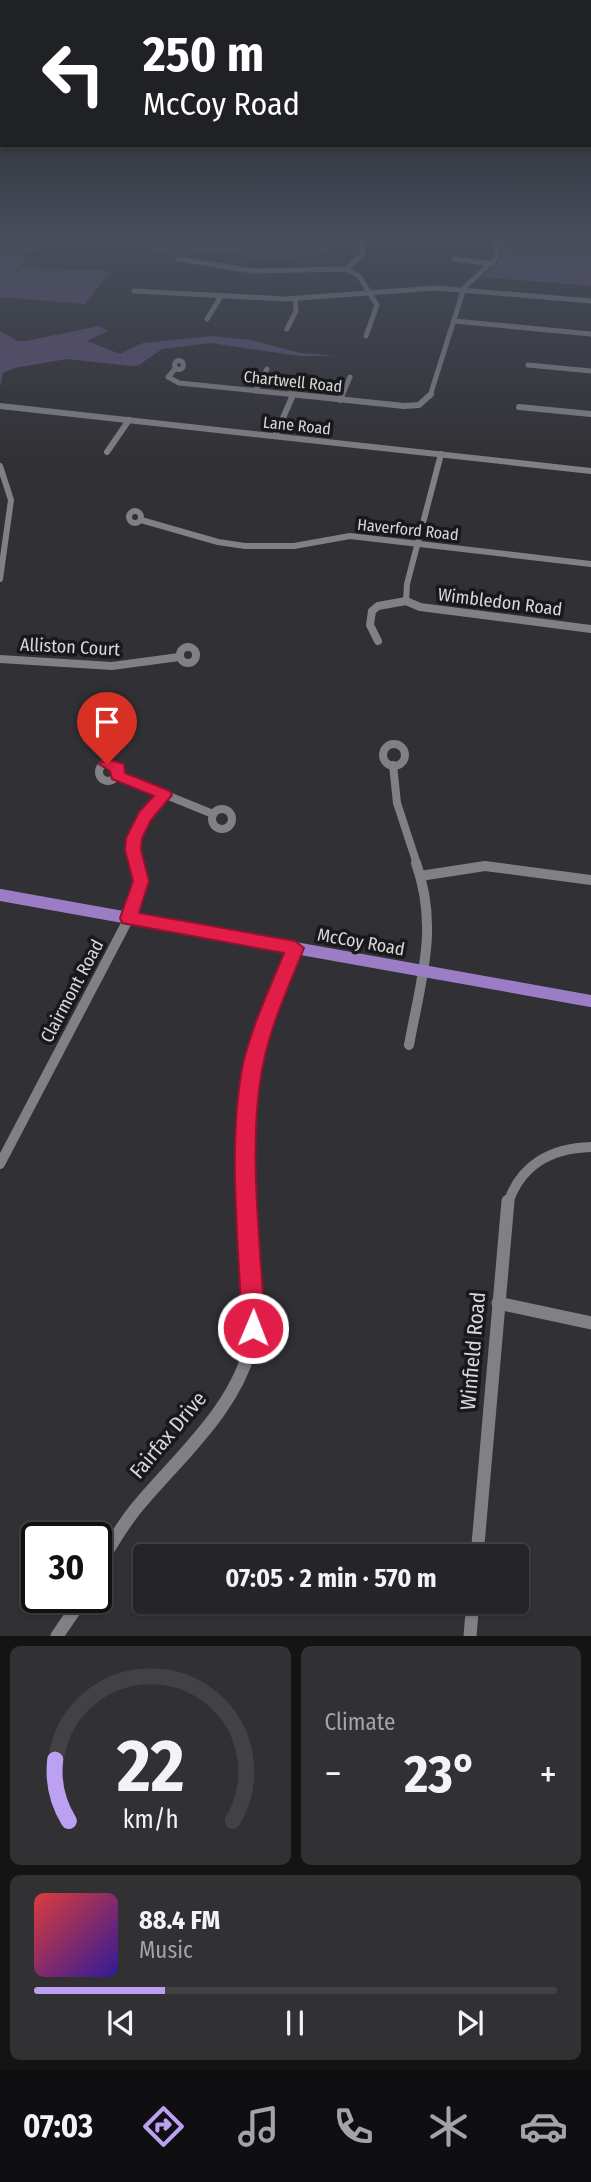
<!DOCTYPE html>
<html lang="en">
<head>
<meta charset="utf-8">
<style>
  :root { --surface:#252427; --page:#313033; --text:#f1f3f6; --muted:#a3a4a7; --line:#424144; --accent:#bca0f2 }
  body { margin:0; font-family:"Fira Sans Condensed",sans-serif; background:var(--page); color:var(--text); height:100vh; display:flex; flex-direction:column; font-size:26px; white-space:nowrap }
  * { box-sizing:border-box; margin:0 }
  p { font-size:23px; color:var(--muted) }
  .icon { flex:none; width:38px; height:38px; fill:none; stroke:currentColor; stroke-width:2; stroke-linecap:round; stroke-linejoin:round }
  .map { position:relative; height:1636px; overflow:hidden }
  .panel { display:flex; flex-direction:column; gap:10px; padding:10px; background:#141415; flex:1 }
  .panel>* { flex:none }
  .guide { position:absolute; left:0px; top:0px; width:592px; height:147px; box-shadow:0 2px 5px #0004,0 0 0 2px var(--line); background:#202124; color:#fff; overflow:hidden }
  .speed { position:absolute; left:21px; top:1522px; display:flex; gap:14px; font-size:35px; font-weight:700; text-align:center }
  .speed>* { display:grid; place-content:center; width:91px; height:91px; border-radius:50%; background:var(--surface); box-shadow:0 2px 5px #0004,0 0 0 2px var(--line); line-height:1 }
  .speed .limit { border:4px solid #111; border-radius:10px; background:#fff; color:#111 }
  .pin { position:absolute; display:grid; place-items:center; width:60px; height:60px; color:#fff; margin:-72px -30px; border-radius:50% 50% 50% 0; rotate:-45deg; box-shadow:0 0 7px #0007 }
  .pin .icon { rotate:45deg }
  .me { position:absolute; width:77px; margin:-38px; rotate:1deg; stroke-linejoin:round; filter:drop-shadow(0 0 5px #0008) }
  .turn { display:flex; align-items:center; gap:24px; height:147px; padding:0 28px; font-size:32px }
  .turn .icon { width:91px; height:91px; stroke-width:2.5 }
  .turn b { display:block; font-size:49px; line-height:60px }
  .big { font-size:52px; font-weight:700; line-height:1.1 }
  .panel .card { flex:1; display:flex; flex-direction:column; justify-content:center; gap:10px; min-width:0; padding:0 24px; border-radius:10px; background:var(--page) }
  .panel .dial { align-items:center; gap:0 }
  .dial svg { height:182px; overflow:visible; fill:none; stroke:var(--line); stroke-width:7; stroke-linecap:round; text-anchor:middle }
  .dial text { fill:var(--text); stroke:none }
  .song { display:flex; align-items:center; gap:21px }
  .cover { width:84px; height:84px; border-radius:10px; background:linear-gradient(135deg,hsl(0 70% 55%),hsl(250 70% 35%)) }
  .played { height:7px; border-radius:4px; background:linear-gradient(90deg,var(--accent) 25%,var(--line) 25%) }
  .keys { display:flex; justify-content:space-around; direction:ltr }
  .heat { display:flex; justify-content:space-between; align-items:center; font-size:38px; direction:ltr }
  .panel .tiles { flex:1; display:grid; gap:10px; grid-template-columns:1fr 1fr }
  .card:last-child { grid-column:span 2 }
  .trip { position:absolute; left:133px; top:1544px; width:396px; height:70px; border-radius:7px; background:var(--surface); box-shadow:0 2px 5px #0004,0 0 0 2px var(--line); font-weight:700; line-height:70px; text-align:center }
  .menu { display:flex; height:112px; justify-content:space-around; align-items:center; background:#0f0e10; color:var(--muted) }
  .menu .icon { width:49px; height:49px }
  .menu .selected { color:var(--accent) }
  .menu b { font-size:32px; color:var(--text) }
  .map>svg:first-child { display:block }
</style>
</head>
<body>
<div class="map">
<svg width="591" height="1636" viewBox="0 0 591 1636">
  <rect width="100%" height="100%" fill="#313034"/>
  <!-- green -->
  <g fill="#5a4c71">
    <path d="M0 236H132L191 239 205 236H253V243H338L321 255 262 260 224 251 177 255 118 242 104 241 80 249 26 250 21 267 111 271 85 304 0 297V268L13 267H0V243L5 239Z"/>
    <path d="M499 236H591V286L480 277 494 267 502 256Z"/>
    <path d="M99 326 108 331 87 341 120 354 143 343 212 336 251 340 300 353 337 356H299L211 343 162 349 139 365 132 366 67 359 14 368 3 373 0 387V331L18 341H26Z"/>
  </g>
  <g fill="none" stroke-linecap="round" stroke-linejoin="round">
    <!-- minor-far4 -->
    <g stroke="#818085" stroke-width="5">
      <path d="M178 259 252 271 346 269 359 276 377 305 366 336"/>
      <path d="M454 259 493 264"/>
      <path d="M346 269 363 254 361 239 355 236"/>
      <path d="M134 291 285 299 436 288 591 301"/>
      <path d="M207 319 220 298"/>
      <path d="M454 321 591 334"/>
      <path d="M287 329 296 311 295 299"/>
      <circle cx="179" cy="365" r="4.5"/>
      <path d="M528 365 591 371"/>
      <path d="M176 368 168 377 179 383 307 396"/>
      <path d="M255 391 267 369"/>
      <path d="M342 396 350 377"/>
      <path d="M430 396 464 288 497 257 496 236"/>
    </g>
    <!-- minor-far3 -->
    <g stroke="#818085" stroke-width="6">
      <path d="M290 394 404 406 419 405 431 394"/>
      <path d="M340 400 342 394"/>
      <path d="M0 406 591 471"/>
      <path d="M519 407 591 414"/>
      <path d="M275 436 293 395"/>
      <path d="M107 452 129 420"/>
      <path d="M0 466 11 500 0 579"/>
      <circle cx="135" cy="517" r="6"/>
      <path d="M141 520 218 542 245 546H294L350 536 591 564"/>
      <path d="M406 601 407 584 441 454"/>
    </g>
    <!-- minor-far2 -->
    <g stroke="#818085" stroke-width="8">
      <path d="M406 601 420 607 591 629"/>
      <path d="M378 641 370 625 372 611 378 606 406 601"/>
      <circle cx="188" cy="655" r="8"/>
      <path d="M0 659 112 666 179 657"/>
      <circle cx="394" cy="755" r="11"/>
      <circle cx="108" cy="772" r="9"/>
      <path d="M393 765 397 803 417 864"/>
      <path d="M117 775 213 814"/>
      <circle cx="222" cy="819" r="10"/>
      <path d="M137 864C129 834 144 817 164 795"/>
    </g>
    <!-- minor-far1 -->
    <g stroke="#818085" stroke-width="10">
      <path d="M420 876 485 866 591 880"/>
      <path d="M409 1045C421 979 439 928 416 863"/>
      <path d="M0 1164 129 918 141 881 136 863"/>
      <path d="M247 1203C239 1102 256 1040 295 948"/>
      <path d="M508 1203C521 1164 552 1148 591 1147"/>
    </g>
    <!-- minor -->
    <g stroke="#818085" stroke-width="13">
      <path d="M498 1303 591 1323"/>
      <path d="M477 1556 508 1201"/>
      <path d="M96 1570C108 1550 119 1530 134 1511 176 1459 238 1409 252 1340 261 1296 251 1245 247 1201"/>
      <path d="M57 1636 83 1598"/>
      <path d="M470 1636 473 1601"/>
    </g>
    <!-- major -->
    <path stroke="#9a7dc5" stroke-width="12" d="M0 895 591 1001"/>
  </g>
  <!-- sky -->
  <linearGradient id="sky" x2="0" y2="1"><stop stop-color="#1b1a1d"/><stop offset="0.51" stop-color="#484e5c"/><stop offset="1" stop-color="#484e5c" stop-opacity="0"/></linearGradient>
  <rect width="591" height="465" fill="url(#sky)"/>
  <!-- route -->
  <path fill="#e11d48" stroke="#92132f" stroke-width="2" d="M107 759 124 764 125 773 170 791 172 795 151 820 142 838 141 850 149 881 139 913 295 941 304 948C289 986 271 1024 263 1065 247 1145 261 1245 265 1328L261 1336 253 1339 245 1336 242 1328C239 1246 227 1143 243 1064 252 1026 269 990 284 953L122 923 120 918 133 881 125 850 126 838 139 812 154 796 112 779 110 771 99 764Z"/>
  <g text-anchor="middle" stroke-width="7" stroke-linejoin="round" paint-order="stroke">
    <!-- far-street labels -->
    <g font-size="16" fill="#d8d8da" stroke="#19181a">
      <text transform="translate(293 381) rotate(6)" y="6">Chartwell Road</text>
      <text transform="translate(297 425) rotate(6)" y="6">Lane Road</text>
      <text transform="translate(408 529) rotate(6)" y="6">Haverford Road</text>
    </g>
    <!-- street labels -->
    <g font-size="18" fill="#d8d8da" stroke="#19181a">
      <text transform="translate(500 602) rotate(7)" y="6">Wimbledon Road</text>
      <text transform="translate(70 647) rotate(3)" y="6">Alliston Court</text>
      <text transform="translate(361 942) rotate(10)" y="6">McCoy Road</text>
      <text transform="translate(72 991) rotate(-62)" y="6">Clairmont Road</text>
    </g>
    <!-- near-street labels -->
    <g font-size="21" fill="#d8d8da" stroke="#19181a">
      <text transform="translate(473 1351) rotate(-85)" y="7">Winfield Road</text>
      <text transform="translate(168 1435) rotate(-50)" y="7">Fairfax Drive</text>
    </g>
  </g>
</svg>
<div class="speed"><div class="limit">30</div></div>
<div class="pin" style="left:107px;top:764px;background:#d93025"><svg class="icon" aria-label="arrive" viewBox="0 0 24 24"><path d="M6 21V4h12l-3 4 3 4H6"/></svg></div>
<svg class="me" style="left:253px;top:1328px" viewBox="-20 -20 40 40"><circle r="17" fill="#e11d48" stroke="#fff" stroke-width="3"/><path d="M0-11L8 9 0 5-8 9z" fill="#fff"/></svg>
<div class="trip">07:05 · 2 min · 570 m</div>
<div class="guide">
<div class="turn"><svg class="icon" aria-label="left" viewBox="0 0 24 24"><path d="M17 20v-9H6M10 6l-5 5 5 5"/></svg><div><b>250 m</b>McCoy Road</div></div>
</div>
</div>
<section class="panel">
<div class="tiles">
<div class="card dial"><svg viewBox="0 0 100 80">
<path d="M14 69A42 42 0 1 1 86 69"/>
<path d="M14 69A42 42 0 0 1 8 42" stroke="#bca0f2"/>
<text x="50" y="56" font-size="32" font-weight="700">22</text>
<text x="50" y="72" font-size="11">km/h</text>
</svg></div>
<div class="card"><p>Climate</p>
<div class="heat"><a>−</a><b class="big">23°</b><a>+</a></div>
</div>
<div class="card">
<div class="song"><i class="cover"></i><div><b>88.4 FM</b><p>Music</p></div></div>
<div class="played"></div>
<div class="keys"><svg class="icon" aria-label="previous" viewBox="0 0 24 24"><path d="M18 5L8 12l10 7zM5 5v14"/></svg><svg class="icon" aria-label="pause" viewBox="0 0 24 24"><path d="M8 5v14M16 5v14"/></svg><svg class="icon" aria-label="next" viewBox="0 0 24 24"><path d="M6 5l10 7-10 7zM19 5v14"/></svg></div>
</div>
</div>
</section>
<nav class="menu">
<b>07:03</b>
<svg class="icon selected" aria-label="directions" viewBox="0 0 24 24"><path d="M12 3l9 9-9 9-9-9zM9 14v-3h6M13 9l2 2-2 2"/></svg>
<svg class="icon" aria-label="music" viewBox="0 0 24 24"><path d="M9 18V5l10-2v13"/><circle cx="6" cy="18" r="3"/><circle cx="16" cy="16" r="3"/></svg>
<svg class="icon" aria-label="phone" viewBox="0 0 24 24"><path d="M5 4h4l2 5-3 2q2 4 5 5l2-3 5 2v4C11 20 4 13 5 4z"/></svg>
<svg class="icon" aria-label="climate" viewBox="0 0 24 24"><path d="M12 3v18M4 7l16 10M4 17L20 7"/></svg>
<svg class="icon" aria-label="car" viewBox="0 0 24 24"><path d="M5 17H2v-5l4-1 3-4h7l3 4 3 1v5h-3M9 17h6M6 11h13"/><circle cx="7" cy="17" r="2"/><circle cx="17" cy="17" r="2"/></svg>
</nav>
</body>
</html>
